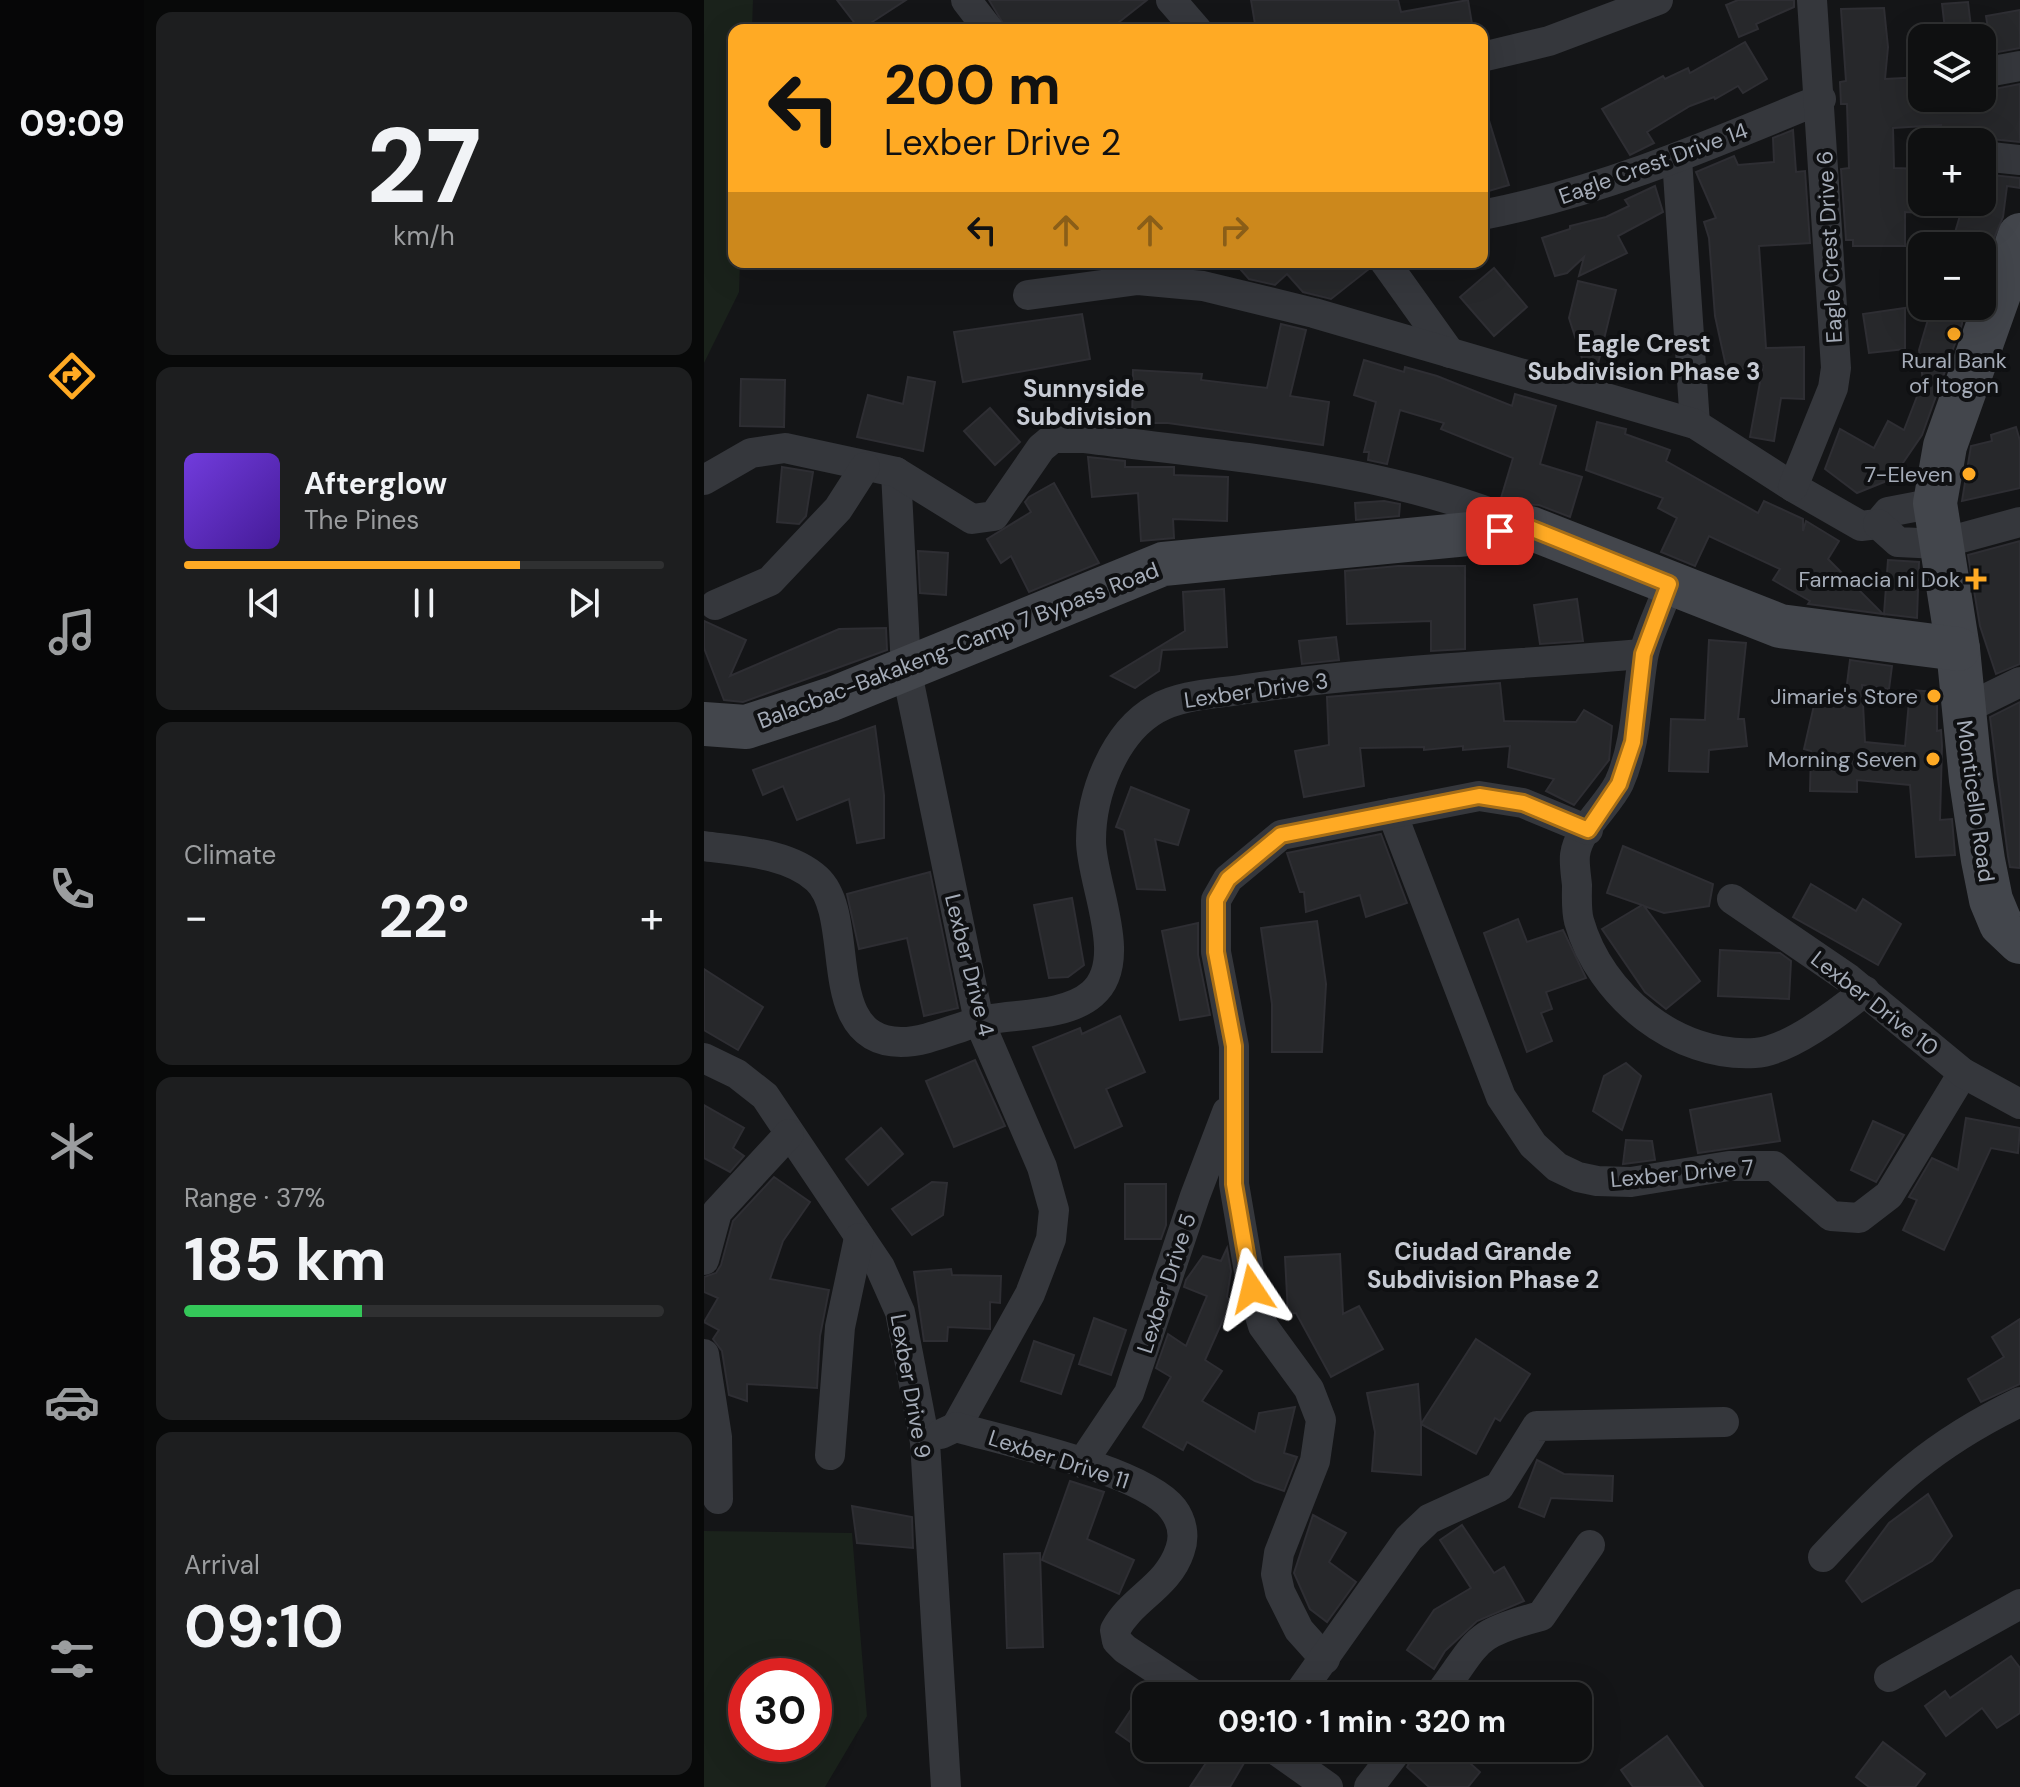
<!DOCTYPE html>
<html lang="en">
<head>
<meta charset="utf-8">
<style>
  :root { --surface:#0f1011; --page:#1d1e1f; --text:#f1f3f6; --muted:#9b9d9f; --line:#2f3031; --accent:#ffaa24 }
  body { margin:0; font-family:"DM Sans",sans-serif; background:var(--page); color:var(--text); height:100vh; display:flex; flex-direction:column; font-size:30px; white-space:nowrap }
  * { box-sizing:border-box; margin:0 }
  p { font-size:26px; color:var(--muted) }
  .icon { flex:none; width:44px; height:44px; fill:none; stroke:currentColor; stroke-width:2; stroke-linecap:round; stroke-linejoin:round }
  .map { position:relative; flex:1; overflow:hidden }
  .panel { display:flex; flex-direction:column; gap:12px; padding:12px; background:#080909; width:560px }
  .panel>* { flex:none }
  .banner { position:absolute; left:24px; top:24px; width:760px; height:244px; border-radius:16px; box-shadow:0 8px 32px #0002,0 0 0 2px var(--line); background:#ffaa24; color:#111; overflow:hidden }
  .buttons { position:absolute; left:1204px; top:24px; display:grid; gap:16px }
  .buttons a { display:grid; place-items:center; width:88px; height:88px; border-radius:16px; background:var(--surface); box-shadow:0 8px 32px #0002,0 0 0 2px var(--line); font-size:40px }
  .speed { position:absolute; left:24px; top:1658px; display:flex; gap:16px; font-size:40px; font-weight:700; text-align:center }
  .speed>* { display:grid; place-content:center; width:104px; height:104px; border-radius:50%; background:var(--surface); box-shadow:0 8px 32px #0002,0 0 0 2px var(--line); line-height:1 }
  .speed .limit { border:12px solid #d22; background:#fff; color:#111 }
  .pin { position:absolute; display:grid; place-items:center; width:68px; height:68px; color:#fff; margin:-34px; border-radius:16px; box-shadow:0 4px 12px #0006 }
  .me { position:absolute; width:88px; margin:-44px; rotate:350deg; stroke-linejoin:round; filter:drop-shadow(0 0 6px #0008) }
  .turn { display:flex; align-items:center; gap:28px; height:168px; padding:0 24px; font-size:36px }
  .turn .icon { width:104px; height:104px; stroke-width:2.5 }
  .turn b { display:block; font-size:56px; line-height:68px }
  .lanes { display:flex; align-items:center; height:76px; padding:0 24px; background:#0003; justify-content:center; gap:40px; direction:ltr }
  .lanes .off { opacity:.35 }
  .big { font-size:60px; font-weight:700; line-height:1.1 }
  .panel .card { flex:1; display:flex; flex-direction:column; justify-content:center; gap:12px; min-width:0; padding:0 28px; border-radius:16px; background:var(--page) }
  .panel .dial { align-items:center; gap:0 }
  .dial b { font-size:104px; line-height:1 }
  .song { display:flex; align-items:center; gap:24px }
  .cover { width:96px; height:96px; border-radius:12px; background:linear-gradient(135deg,hsl(260 70% 55%),hsl(260 70% 35%)) }
  .played { height:8px; border-radius:4px; background:linear-gradient(90deg,var(--accent) 70%,var(--line) 70%) }
  .keys { display:flex; justify-content:space-around; direction:ltr }
  .heat { display:flex; justify-content:space-between; align-items:center; font-size:44px; direction:ltr }
  .charge { height:12px; border-radius:6px; background:linear-gradient(90deg,#34c759 37%,var(--line) 0) }
  .trip { position:absolute; left:428px; top:1682px; width:460px; height:80px; border-radius:16px; background:var(--surface); box-shadow:0 8px 32px #0002,0 0 0 2px var(--line); font-weight:700; line-height:80px; text-align:center }
  main { display:flex; flex:1; min-height:0 }
  .tabs { display:flex; flex-direction:column; width:144px; justify-content:space-around; align-items:center; background:#060607; color:var(--muted) }
  .tabs .icon { width:56px; height:56px }
  .tabs .active { color:var(--accent) }
  .tabs b { font-size:36px; color:var(--text) }
  .map>svg:first-child { display:block }
</style>
</head>
<body>
<main>
<nav class="tabs">
<b>09:09</b>
<svg class="icon active" aria-label="directions" viewBox="0 0 24 24"><path d="M12 3l9 9-9 9-9-9zM9 14v-3h6M13 9l2 2-2 2"/></svg>
<svg class="icon" aria-label="music" viewBox="0 0 24 24"><path d="M9 18V5l10-2v13"/><circle cx="6" cy="18" r="3"/><circle cx="16" cy="16" r="3"/></svg>
<svg class="icon" aria-label="phone" viewBox="0 0 24 24"><path d="M5 4h4l2 5-3 2q2 4 5 5l2-3 5 2v4C11 20 4 13 5 4z"/></svg>
<svg class="icon" aria-label="climate" viewBox="0 0 24 24"><path d="M12 3v18M4 7l16 10M4 17L20 7"/></svg>
<svg class="icon" aria-label="car" viewBox="0 0 24 24"><path d="M5 17H2v-5l4-1 3-4h7l3 4 3 1v5h-3M9 17h6M6 11h13"/><circle cx="7" cy="17" r="2"/><circle cx="17" cy="17" r="2"/></svg>
<svg class="icon" aria-label="filters" viewBox="0 0 24 24"><path d="M4 7h16M4 17h16"/><circle cx="9" cy="7" r="2"/><circle cx="15" cy="17" r="2"/></svg>
</nav>
<section class="panel">
<div class="card dial"><b>27</b><p>km/h</p></div>
<div class="card">
<div class="song"><i class="cover"></i><div><b>Afterglow</b><p>The Pines</p></div></div>
<div class="played"></div>
<div class="keys"><svg class="icon" aria-label="previous" viewBox="0 0 24 24"><path d="M18 5L8 12l10 7zM5 5v14"/></svg><svg class="icon" aria-label="pause" viewBox="0 0 24 24"><path d="M8 5v14M16 5v14"/></svg><svg class="icon" aria-label="next" viewBox="0 0 24 24"><path d="M6 5l10 7-10 7zM19 5v14"/></svg></div>
</div>
<div class="card"><p>Climate</p>
<div class="heat"><a>−</a><b class="big">22°</b><a>+</a></div>
</div>
<div class="card"><p>Range · 37%</p><b class="big">185 km</b><div class="charge"></div></div>
<div class="card"><p>Arrival</p><b class="big">09:10</b></div>
</section>
<div class="map">
<svg width="1316" height="1787" viewBox="0 0 1316 1787">
  <rect width="100%" height="100%" fill="#141517"/>
  <!-- green -->
  <g fill="#1a221b" fill-rule="evenodd">
    <path d="M0 0H49L48 30H30V262H36L35 292 0 363Z"/>
    <path d="M0 1531 148 1533 163 1716 121 1787H0ZM42 1676H110V1744H42Z"/>
  </g>
  <!-- building -->
  <g fill="#27282b" stroke="#2e2e33" stroke-width="2">
    <path d="M133 0H202L156 30Z"/>
    <path d="M285 0H443L405 30H303Z"/>
    <path d="M547 0H694L697 12 764 0 769 30H552Z"/>
    <path d="M1034 0H1090V7L1052 24 1054 29 1035 37 1022 5Z"/>
    <path d="M1264 2 1267 27 1241 29 1238 4Z"/>
    <path d="M1180 8 1184 47 1181 79 1218 77V98H1281L1280 91 1316 84V142L1278 138V133L1237 135V125L1189 128 1190 168 1218 169V213L1201 212V246H1149V240H1142L1137 169 1145 168 1143 104H1137L1136 82 1142 81 1137 9Z"/>
    <path d="M1316 10V48L1288 53 1282 16Z"/>
    <path d="M1041 42 1063 79 1039 93 1034 86 1011 99 1010 97 986 106 943 132 950 143 926 155 898 109 959 76 961 79 984 68 986 73Z"/>
    <path d="M783 114 805 185 778 193V115Z"/>
    <path d="M1089 130 1092 172 1101 171 1106 243 1055 246 1062 348 1100 347V399L1077 398 1070 441 1046 437 1059 366 1023 371 1011 316 1005 238 1000 222 1012 218 992 172 1030 156 1034 165 1070 162 1069 138Z"/>
    <path d="M1278 174 1316 178V188L1303 186 1299 217 1278 267V246H1247L1260 202H1278Z"/>
    <path d="M951 186 959 212 914 236 923 253 875 276 880 257 863 273 851 276 838 238 866 229V226L902 217 925 206 921 200Z"/>
    <path d="M530 262H663L665 269 627 299 599 292 583 274 571 285 545 279Z"/>
    <path d="M790 268 823 307 790 336 756 297Z"/>
    <path d="M874 281 912 290 891 376 883 374 865 318Z"/>
    <path d="M1228 306H1259L1258 324 1218 435 1188 479 1153 493 1121 469 1136 429 1170 448 1184 421 1200 430 1219 381 1215 350Z"/>
    <path d="M1201 308V349L1165 353 1159 314Z"/>
    <path d="M378 314 386 359 259 382 250 332Z"/>
    <path d="M577 324 602 330 586 396 625 402 619 445 464 423H428L429 370 498 374 497 380 563 388Z"/>
    <path d="M660 360 700 372 701 367 733 376 808 406 811 394 852 406 836 464 878 477 866 517 835 505 814 504 797 498 809 458 737 429 740 423 696 410 683 464 664 460 665 452H660L672 402 650 395Z"/>
    <path d="M204 377 231 382 219 451 153 437 164 395 199 404Z"/>
    <path d="M37 379 81 380 80 427 36 426Z"/>
    <path d="M286 408 316 442 291 465 260 431Z"/>
    <path d="M893 422 922 429 921 434 966 450 962 461 1054 513 1060 501 1099 519V531L1102 521 1135 541 1124 559 1179 614 1104 604 1106 601 1069 580 1076 569 1005 536 991 566 957 552 973 518 954 508 959 498 882 470Z"/>
    <path d="M1312 427 1316 441V488L1258 501 1267 446 1288 441 1287 435Z"/>
    <path d="M384 457 421 461V467H470V475L524 477 523 521 469 519 470 538 437 541 434 493 388 497Z"/>
    <path d="M78 467 109 472 102 516 95 524 73 522Z"/>
    <path d="M350 483 395 563 325 592 307 556 297 563 283 539 327 512 321 502 325 497Z"/>
    <path d="M680 501 696 504 695 516 652 520 651 503Z"/>
    <path d="M1316 541V664L1292 674 1276 626 1264 555Z"/>
    <path d="M214 551 244 553 242 595 216 593Z"/>
    <path d="M1184 560 1215 562 1213 618 1180 614Z"/>
    <path d="M694 566H761V649L727 651V621L643 624 641 571Z"/>
    <path d="M520 589 523 647 458 650 455 671 431 688 407 676 481 631 479 592Z"/>
    <path d="M873 599 879 641 836 644 830 605Z"/>
    <path d="M0 621 42 640 26 676 135 629 182 628 183 650 39 702 20 700 0 648Z"/>
    <path d="M632 637 635 660 598 664 595 641Z"/>
    <path d="M1005 640 1042 643 1034 719H1040L1043 746 1005 750 1004 772 965 771 967 719 1001 720Z"/>
    <path d="M1146 660 1188 666 1185 689 1158 685 1161 742 1201 746 1206 690 1233 692V731L1237 730 1238 746 1236 820 1248 819 1251 855 1212 857 1206 785 1153 780V792L1106 791 1107 751 1100 749 1111 701 1140 708Z"/>
    <path d="M796 683 800 721 872 722 880 710 908 726 905 760 870 805 842 791 850 779 804 767 806 746 759 750V746L720 750V747L656 748 660 786 600 797 591 751 625 745 623 697Z"/>
    <path d="M1316 702V868L1306 867 1304 856 1286 717Z"/>
    <path d="M171 726 180 795V838L153 843 145 799 93 820 79 786 59 795 49 770Z"/>
    <path d="M427 787 485 810 474 845 451 839 461 890 433 889 420 830 412 827Z"/>
    <path d="M677 834 703 903 662 917 656 895 602 912 600 892H596L583 853Z"/>
    <path d="M919 846 1009 884 1005 906 960 913 940 906 996 981 962 1009 941 992 898 929 938 905 903 893Z"/>
    <path d="M226 872 254 1008 220 1016 203 938 155 949 143 894Z"/>
    <path d="M1107 884 1152 911 1159 899 1197 924 1174 965 1089 917Z"/>
    <path d="M368 898 380 965 364 977 345 978 330 905Z"/>
    <path d="M814 919 823 942 859 930 882 978 842 992 848 1009 837 1013 848 1041 823 1052 780 933Z"/>
    <path d="M613 921 622 984 618 1052H568V1004L557 928Z"/>
    <path d="M494 923V955L506 1015 476 1020 458 931Z"/>
    <path d="M1016 950 1076 953 1087 961 1085 999 1014 996Z"/>
    <path d="M0 969 59 1007 34 1050 0 1030Z"/>
    <path d="M416 1016 441 1072 402 1089 418 1126 371 1148 329 1047 376 1028 378 1034Z"/>
    <path d="M271 1060 301 1126 250 1147 222 1081Z"/>
    <path d="M922 1063 937 1076 918 1130 889 1111 900 1076Z"/>
    <path d="M1067 1094 1076 1141 994 1153 986 1110Z"/>
    <path d="M0 1105 40 1128 29 1148 40 1156 26 1172 0 1158Z"/>
    <path d="M1262 1118 1316 1128 1314 1153 1287 1148 1240 1250 1199 1230 1213 1200 1205 1197 1228 1158 1254 1170Z"/>
    <path d="M1169 1121 1200 1135 1172 1182 1147 1170Z"/>
    <path d="M177 1128 199 1154 164 1185 142 1159Z"/>
    <path d="M922 1140 948 1141 951 1160 919 1164Z"/>
    <path d="M70 1177 106 1202 79 1241 66 1279 125 1290 116 1336 113 1388 43 1384V1401L25 1395 18 1351 9 1339 15 1330 0 1322 14 1298 0 1292V1277L12 1273 17 1265 29 1221Z"/>
    <path d="M228 1182 243 1183 239 1215 208 1235 188 1209Z"/>
    <path d="M421 1184H462V1225L457 1239H421Z"/>
    <path d="M523 1248 527 1271 523 1297 527 1302 501 1360 518 1371 498 1401 551 1432 555 1413 591 1407 580 1453 593 1457 580 1491 551 1481 483 1442 479 1450 439 1427 467 1377 452 1368 464 1334 482 1346 503 1296 480 1287 482 1280 499 1256 517 1261Z"/>
    <path d="M636 1254 639 1314 655 1306 679 1349 627 1377 592 1313 584 1314 581 1257Z"/>
    <path d="M247 1269 248 1275 297 1276 296 1303 286 1302V1329L244 1327 243 1341H220L210 1272Z"/>
    <path d="M390 1318 422 1330 407 1375 375 1364Z"/>
    <path d="M1316 1319V1384L1277 1402 1264 1379 1300 1357 1288 1337Z"/>
    <path d="M772 1339 826 1374 796 1421 791 1418 772 1454 717 1424V1475L668 1471 671 1432 663 1393 714 1384 717 1424Z"/>
    <path d="M330 1341 370 1355 357 1394 317 1381Z"/>
    <path d="M833 1460 860 1474 909 1476 908 1501 847 1498 840 1517 815 1507Z"/>
    <path d="M366 1481 400 1492 383 1539 430 1560 415 1594 338 1560Z"/>
    <path d="M1224 1494 1248 1536 1228 1561 1158 1602 1142 1581 1185 1523Z"/>
    <path d="M148 1506 208 1517 209 1548 153 1543Z"/>
    <path d="M609 1515 642 1533 625 1562 652 1582 623 1622 606 1609 590 1573Z"/>
    <path d="M758 1525 790 1573 800 1567 820 1601 773 1621 741 1651 730 1669 703 1650 730 1610 767 1588 736 1540Z"/>
    <path d="M336 1553 339 1647 303 1648 300 1554Z"/>
    <path d="M1307 1656 1316 1668V1713L1293 1728 1278 1708 1242 1736 1221 1706 1241 1691 1246 1698Z"/>
    <path d="M442 1687V1753L412 1732Z"/>
    <path d="M963 1736 999 1787H929L917 1770Z"/>
    <path d="M1179 1742 1221 1774 1211 1787H1165L1152 1777Z"/>
    <path d="M512 1748H525L543 1758 526 1787H486Z"/>
    <path d="M713 1748H749L776 1772 764 1787H725L703 1767Z"/>
  </g>
  <g fill="none" stroke-linecap="round" stroke-linejoin="round">
    <!-- minor -->
    <g stroke="#35373c" stroke-width="30">
      <path d="M262 0 285 30"/>
      <path d="M467 0 493 30"/>
      <path d="M778 57 845 41 954 0"/>
      <path d="M1278 73 1316 66"/>
      <path d="M1278 156 1316 160"/>
      <path d="M973 159 991 424"/>
      <path d="M778 215C897 192 1006 145 1117 99"/>
      <path d="M681 262 746 353"/>
      <path d="M324 295 434 280 499 286 610 313 991 424 1089 487 1157 526 1174 524 1184 512 1231 503"/>
      <path d="M192 472 202 668 275 1021 338 1167 350 1210 347 1239 326 1294 252 1427"/>
      <path d="M0 480 47 453 81 448 192 472 268 519 290 516 337 448 349 438H381C529 457 681 467 820 526"/>
      <path d="M1089 487 1129 388 1132 368 1108 0"/>
      <path d="M1174 524 1194 542 1235 544 1316 522"/>
      <path d="M965 584C958 609 943 634 939 658 932 700 933 743 915 783 904 806 874 829 871 855 870 864 872 875 873 885 873 896 872 910 875 921 896 996 973 1058 1051 1053 1085 1051 1135 1012 1161 991"/>
      <path d="M11 605 66 581 134 509 161 467"/>
      <path d="M1259 710 1316 682"/>
      <path d="M688 813 797 1097 829 1145 853 1167 874 1177 893 1181 927 1182 1025 1166H1070L1127 1216 1155 1218 1185 1195 1259 1073"/>
      <path d="M0 846C36 851 85 853 113 879 154 917 113 1041 197 1042 226 1042 258 1024 287 1019 318 1014 364 1015 388 994 427 961 387 883 387 841 387 794 410 733 452 709 478 694 513 694 542 689 673 670 808 665 939 654"/>
      <path d="M1028 899 1145 979 1259 1073 1316 1104"/>
      <path d="M0 1058 33 1074 61 1096 176 1267 196 1312 221 1442 242 1787"/>
      <path d="M0 1260 13 1212 85 1134"/>
      <path d="M0 1354 13 1437 14 1499"/>
      <path d="M237 1434 252 1427C300 1441 441 1471 469 1509 478 1521 481 1536 476 1550 464 1587 428 1598 411 1630L413 1641 421 1649 492 1696"/>
      <path d="M126 1455 136 1327 155 1238"/>
      <path d="M378 1463 425 1393 491 1196 523 1112"/>
      <path d="M1119 1557C1185 1486 1227 1445 1316 1402"/>
      <path d="M621 1659 595 1630 576 1592 572 1574 575 1553 611 1461 617 1420 605 1389 559 1326 548 1289 530 1184V1046L512 952V900L524 879 577 835 775 796 819 803 884 830"/>
      <path d="M1185 1677 1316 1604"/>
      <path d="M593 1696 705 1538 725 1519 795 1487 833 1426 1020 1422"/>
      <path d="M734 1696C776 1641 765 1635 837 1616L886 1545"/>
      <path d="M569 1748 624 1787"/>
      <path d="M665 1787 695 1748"/>
    </g>
    <!-- secondary -->
    <g stroke="#43464c" stroke-width="44">
      <path d="M1316 235 1241 446 1231 503 1254 649 1267 780 1279 860 1287 900 1297 924 1316 942"/>
      <path d="M0 724 42 727 128 699 459 564 826 528 1076 626 1254 649"/>
    </g>
  </g>
  <g fill="none" stroke-linecap="round" stroke-linejoin="round">
    <defs>
      <path id="route" d="M548 1289 530 1184V1046L512 952V900L524 879 577 835 775 796 819 803 884 830 915 784 929 742 939 654 965 584 826 528 796 531"/>
    </defs>
    <!-- route casing -->
    <use href="#route" stroke="#a66e17" stroke-width="20"/>
    <!-- route -->
    <use href="#route" stroke="#ffaa24" stroke-width="14"/>
  </g>
  <!-- markers -->
  <g fill="#ffaa24" stroke="#0f1012" stroke-width="3">
    <circle cx="1250" cy="334" r="8"/>
    <circle cx="1265" cy="474" r="8"/>
    <path d="M1268 567h8v8h8v8h-8v8h-8v-8h-8v-8h8z"/>
    <circle cx="1230" cy="696" r="8"/>
    <circle cx="1229" cy="759" r="8"/>
  </g>
  <g text-anchor="middle" stroke-width="8" stroke-linejoin="round" paint-order="stroke">
    <!-- street labels -->
    <g font-size="22" fill="#a5acb8" stroke="#0f1012">
      <text transform="translate(949 163) rotate(-20)" y="8">Eagle Crest Drive 14</text>
      <text transform="translate(1125 247) rotate(-93)" y="8">Eagle Crest Drive 6</text>
      <text transform="translate(254 645) rotate(-21)" y="8">Balacbac-Bakakeng-Camp 7 Bypass Road</text>
      <text transform="translate(552 690) rotate(-8)" y="8">Lexber Drive 3</text>
      <text transform="translate(1272 801) rotate(82)" y="8">Monticello Road</text>
      <text transform="translate(266 965) rotate(76)" y="8">Lexber Drive 4</text>
      <text transform="translate(1171 1003) rotate(38)" y="8">Lexber Drive 10</text>
      <text transform="translate(978 1173) rotate(-5)" y="8">Lexber Drive 7</text>
      <text transform="translate(462 1283) rotate(-72)" y="8">Lexber Drive 5</text>
      <text transform="translate(207 1386) rotate(80)" y="8">Lexber Drive 9</text>
      <text transform="translate(355 1459) rotate(18)" y="8">Lexber Drive 11</text>
    </g>
    <!-- poi labels -->
    <g font-size="22" fill="#a5acb8" stroke="#0f1012" text-anchor="end">
      <text x="1250" y="368" text-anchor="middle">Rural Bank<tspan x="1250" dy="25">of Itogon</tspan></text>
      <text x="1249" y="482">7-Eleven</text>
      <text x="1256" y="587">Farmacia ni Dok</text>
      <text x="1214" y="704">Jimarie's Store</text>
      <text x="1213" y="767">Morning Seven</text>
    </g>
    <!-- neighbourhood labels -->
    <g font-size="24" font-weight="bold" fill="#c7cbd4" stroke="#0f1012">
      <text x="940" y="352">Eagle Crest<tspan x="940" dy="28">Subdivision Phase 3</tspan></text>
      <text x="380" y="397">Sunnyside<tspan x="380" dy="28">Subdivision</tspan></text>
      <text x="779" y="1260">Ciudad Grande<tspan x="779" dy="28">Subdivision Phase 2</tspan></text>
    </g>
  </g>
</svg>
<div class="buttons">
<a><svg class="icon" aria-label="layers" viewBox="0 0 24 24"><path d="M12 4l9 5-9 5-9-5zM3 14l9 5 9-5"/></svg></a>
<a>+</a>
<a>−</a>
</div>
<div class="speed"><div class="limit">30</div></div>
<div class="pin" style="left:796px;top:531px;background:#d93025"><svg class="icon" aria-label="arrive" viewBox="0 0 24 24"><path d="M6 21V4h12l-3 4 3 4H6"/></svg></div>
<svg class="me" style="left:548px;top:1289px" viewBox="-20 -20 40 40"><path d="M0-17L14 15 0 8-14 15z" fill="#ffaa24" stroke="#fff" stroke-width="4"/></svg>
<div class="trip">09:10 · 1 min · 320 m</div>
<div class="banner">
<div class="turn"><svg class="icon" aria-label="left" viewBox="0 0 24 24"><path d="M17 20v-9H6M10 6l-5 5 5 5"/></svg><div><b>200 m</b>Lexber Drive 2</div></div>
<div class="lanes"><svg class="icon" aria-label="left" viewBox="0 0 24 24"><path d="M17 20v-9H6M10 6l-5 5 5 5"/></svg><svg class="icon off" aria-label="ahead" viewBox="0 0 24 24"><path d="M12 20V5M6 11l6-6 6 6"/></svg><svg class="icon off" aria-label="ahead" viewBox="0 0 24 24"><path d="M12 20V5M6 11l6-6 6 6"/></svg><svg class="icon off" aria-label="right" viewBox="0 0 24 24"><path d="M7 20v-9h11M14 6l5 5-5 5"/></svg></div>
</div>
</div>
</main>
</body>
</html>
